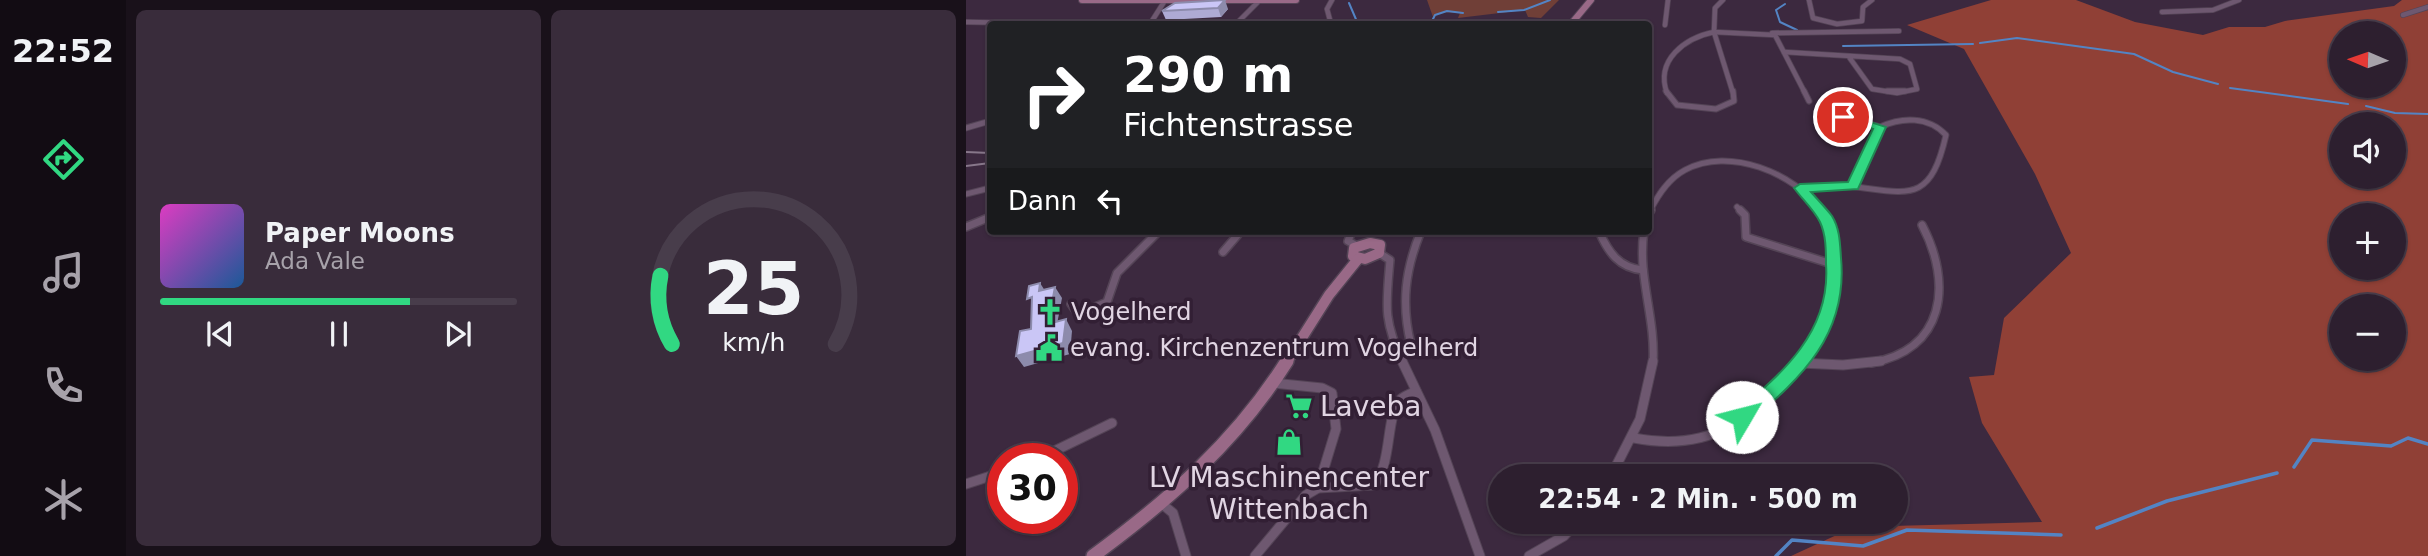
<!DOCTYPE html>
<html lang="de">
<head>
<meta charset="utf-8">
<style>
  :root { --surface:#2d1f2f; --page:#392c3b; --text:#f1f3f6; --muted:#a7a2aa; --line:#483d4b; --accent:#31d882 }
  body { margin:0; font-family:"DejaVu Sans",sans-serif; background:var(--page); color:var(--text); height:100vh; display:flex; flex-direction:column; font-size:26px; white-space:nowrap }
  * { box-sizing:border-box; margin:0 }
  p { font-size:23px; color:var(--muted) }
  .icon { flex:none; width:38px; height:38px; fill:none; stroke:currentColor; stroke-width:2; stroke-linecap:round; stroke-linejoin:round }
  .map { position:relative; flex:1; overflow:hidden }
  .details { display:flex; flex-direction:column; gap:10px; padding:10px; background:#19111a; width:840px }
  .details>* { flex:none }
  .hud { position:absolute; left:21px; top:21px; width:665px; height:214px; border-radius:7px; box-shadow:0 2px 5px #0004,0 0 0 2px var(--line); background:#202124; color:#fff; overflow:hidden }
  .needle { width:46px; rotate:272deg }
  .tools { position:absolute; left:1363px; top:21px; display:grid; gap:14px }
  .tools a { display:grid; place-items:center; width:77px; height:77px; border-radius:50%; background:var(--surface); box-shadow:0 2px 5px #0004,0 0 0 2px var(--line); font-size:35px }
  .speed { position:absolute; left:21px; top:443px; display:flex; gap:14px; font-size:35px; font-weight:700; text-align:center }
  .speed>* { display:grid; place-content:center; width:91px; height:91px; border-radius:50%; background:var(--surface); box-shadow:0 2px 5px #0004,0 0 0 2px var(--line); line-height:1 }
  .speed .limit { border:10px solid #d22; background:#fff; color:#111 }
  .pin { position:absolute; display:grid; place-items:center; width:60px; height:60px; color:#fff; margin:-30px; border:4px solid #fff; border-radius:50%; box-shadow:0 2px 7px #0007 }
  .me { position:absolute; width:77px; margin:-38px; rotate:53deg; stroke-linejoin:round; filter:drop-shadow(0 0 5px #0008) }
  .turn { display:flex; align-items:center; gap:24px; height:147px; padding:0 21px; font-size:32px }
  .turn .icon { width:91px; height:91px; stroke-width:2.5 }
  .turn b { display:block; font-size:49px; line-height:60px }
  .then { display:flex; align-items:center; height:66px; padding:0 21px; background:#0003; gap:14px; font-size:26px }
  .details .card { flex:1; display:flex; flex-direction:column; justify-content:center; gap:10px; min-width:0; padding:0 24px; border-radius:10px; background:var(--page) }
  .details .dial { align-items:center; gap:0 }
  .dial svg { height:182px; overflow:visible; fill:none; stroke:var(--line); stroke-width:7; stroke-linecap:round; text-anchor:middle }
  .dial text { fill:var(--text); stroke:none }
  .song { display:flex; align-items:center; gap:21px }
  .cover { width:84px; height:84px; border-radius:10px; background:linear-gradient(135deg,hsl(310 70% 55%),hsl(210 70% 35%)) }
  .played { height:7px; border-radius:4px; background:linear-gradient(90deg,var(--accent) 70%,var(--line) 70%) }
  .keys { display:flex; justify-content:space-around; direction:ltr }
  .details .tiles { flex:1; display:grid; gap:10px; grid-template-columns:repeat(2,1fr) }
  .trip { position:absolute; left:522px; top:464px; width:420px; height:70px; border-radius:35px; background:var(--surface); box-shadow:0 2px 5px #0004,0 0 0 2px var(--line); font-weight:700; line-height:70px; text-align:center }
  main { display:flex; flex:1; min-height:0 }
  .menu { display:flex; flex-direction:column; width:126px; justify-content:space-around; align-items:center; background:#120c13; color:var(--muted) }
  .menu .icon { width:49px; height:49px }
  .menu .current { color:var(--accent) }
  .menu b { font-size:32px; color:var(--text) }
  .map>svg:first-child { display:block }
</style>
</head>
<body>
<main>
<nav class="menu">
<b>22:52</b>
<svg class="icon current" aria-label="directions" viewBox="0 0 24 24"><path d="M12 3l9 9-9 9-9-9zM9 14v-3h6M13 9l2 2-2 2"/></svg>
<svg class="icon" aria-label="music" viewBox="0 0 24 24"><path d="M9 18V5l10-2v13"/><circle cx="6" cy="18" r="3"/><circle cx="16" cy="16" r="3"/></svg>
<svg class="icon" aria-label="phone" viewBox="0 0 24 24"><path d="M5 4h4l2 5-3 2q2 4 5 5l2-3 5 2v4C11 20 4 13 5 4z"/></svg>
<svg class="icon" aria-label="climate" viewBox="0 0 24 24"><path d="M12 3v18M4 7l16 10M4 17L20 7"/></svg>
</nav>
<section class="details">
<div class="tiles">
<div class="card">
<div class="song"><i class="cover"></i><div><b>Paper Moons</b><p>Ada Vale</p></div></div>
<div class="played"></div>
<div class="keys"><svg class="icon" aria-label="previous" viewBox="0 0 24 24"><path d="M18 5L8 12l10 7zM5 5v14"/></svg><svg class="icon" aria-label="pause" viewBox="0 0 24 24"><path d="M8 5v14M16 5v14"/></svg><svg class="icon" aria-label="next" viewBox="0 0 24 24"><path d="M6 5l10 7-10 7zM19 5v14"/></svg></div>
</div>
<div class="card dial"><svg viewBox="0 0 100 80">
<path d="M14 69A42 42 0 1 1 86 69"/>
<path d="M14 69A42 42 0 0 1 9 39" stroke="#31d882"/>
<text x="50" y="56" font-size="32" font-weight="700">25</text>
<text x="50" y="72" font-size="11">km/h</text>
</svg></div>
</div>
</section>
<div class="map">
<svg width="1462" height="556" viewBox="0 0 1462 556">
  <rect width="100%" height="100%" fill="#3c293f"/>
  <!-- green -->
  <path fill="#703f37" d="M461 0H593L575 18 562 17 559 10 492 18 494 13 476 12 467 17Z"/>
  <!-- forest -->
  <path fill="#904036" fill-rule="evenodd" d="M1025 0H1110L1169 22 1237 35 1263 27H1299L1319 21 1428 6 1436 0H1462V556H825L888 527 1076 522 1016 423 1003 377 1028 375 1038 318 1105 253 1069 174 998 49 941 25ZM1376 33H1428V86H1376ZM1376 124H1428V177H1376ZM1376 215H1428V268H1376ZM1376 306H1428V359H1376Z"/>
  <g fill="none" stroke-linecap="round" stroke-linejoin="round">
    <!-- stream-far1 -->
    <g stroke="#5384c4" stroke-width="2">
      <path d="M383 3 392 24"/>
      <path d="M819 4 810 10 814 22 831 30"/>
      <path d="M532 12 558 10 584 0"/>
      <path d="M429 24 466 21 469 15 481 11 497 13"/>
      <path d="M1014 43 1051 38 1168 54 1207 72 1252 84"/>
      <path d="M877 46 1007 44"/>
      <path d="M1264 88 1382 104"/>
      <path d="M1400 106 1429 113 1462 114"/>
    </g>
    <!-- stream -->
    <g stroke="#5384c4" stroke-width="3.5">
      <path d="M1328 467 1346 440 1425 446 1442 438 1462 444"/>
      <path d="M1131 528 1201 501 1311 473"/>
      <path d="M810 556 826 540 897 546 941 530 1095 535"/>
    </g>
    <defs>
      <g id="street-far3">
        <path d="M757 0 749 8 748 32 809 35 839 93"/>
        <path d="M843 0 847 18 871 24 896 21 897 7 906 0"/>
        <path d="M1196 12 1247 10 1273 0"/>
        <path d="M1437 15 1462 7"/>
        <path d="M0 22 101 24"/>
        <path d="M184 24 198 2"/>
        <path d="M270 24 293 1"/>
        <path d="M365 24 361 9 366 0"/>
        <path d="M699 25 702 0"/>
        <path d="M806 33 933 31"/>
        <path d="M818 52 934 59 944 64 951 89 931 93 906 89 883 57"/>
        <path d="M701 93C689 60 719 38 748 32L767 93"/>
      </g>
      <g id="street-far2">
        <path d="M700 91 711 105 750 109 768 101 767 91"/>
        <path d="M838 91 843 101"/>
        <path d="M921 91H939"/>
        <path d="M877 117 914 127"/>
        <path d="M0 128 24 121"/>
        <path d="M834 188C850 188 867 184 883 186 943 193 964 205 980 135 962 116 936 117 914 127L887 186"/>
        <path d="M0 194 24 188"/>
        <path d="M771 207 775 211"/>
        <path d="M684 211C692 195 702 179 719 170 763 146 828 173 856 211"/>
      </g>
      <g id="street-far1">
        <path d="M774 210 779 215 780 237 869 265"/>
        <path d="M682 215 685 210"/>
        <path d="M0 227 24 217"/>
        <path d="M386 231 382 241 391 246"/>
        <path d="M633 231C642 252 653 268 677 270"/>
        <path d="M678 231C671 276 690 318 687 363"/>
        <path d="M257 252 275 231"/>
        <path d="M413 253 424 260C420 306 417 320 437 363"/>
        <path d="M105 304 112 314 141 302 151 273 193 231"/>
        <path d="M445 345C435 304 439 270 455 231"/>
        <path d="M833 363C866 318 886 261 855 210"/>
        <path d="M905 363C979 350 987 284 956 225"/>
      </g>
      <g id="street">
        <path d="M436 361 469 430 514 556"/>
        <path d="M834 363 877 365 915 361"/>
        <path d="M307 383 356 388 366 393 370 429 352 488"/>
        <path d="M668 438C746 453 787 419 835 361"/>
        <path d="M74 458 146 423"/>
        <path d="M645 476 674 419 687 361"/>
        <path d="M0 484 37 472"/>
        <path d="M196 504 207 513 220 556"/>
        <path d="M289 556 340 495 352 488 408 485C427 462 419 415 435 399 438 396 446 393 450 391"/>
        <path d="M563 556 598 536 611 522"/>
      </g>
      <g id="secondary-far2">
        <path d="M116 0H330"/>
        <path d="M605 24 625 0"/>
      </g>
      <g id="secondary-far1">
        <path d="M404 243 414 245 413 253 399 259 387 256 388 248Z"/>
        <path d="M320 363 363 295 392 259"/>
      </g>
      <path id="secondary" d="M127 556C203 500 270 442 321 361"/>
    </defs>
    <!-- street-far3 casing -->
    <use href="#street-far3" stroke="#544456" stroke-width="6"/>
    <!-- street-far2 casing -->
    <use href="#street-far2" stroke="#544456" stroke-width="7"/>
    <!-- street-far1 casing -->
    <use href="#street-far1" stroke="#544456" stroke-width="10"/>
    <!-- street casing -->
    <use href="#street" stroke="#544456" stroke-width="11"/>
    <!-- secondary-far2 casing -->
    <use href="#secondary-far2" stroke="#544456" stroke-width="8"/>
    <!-- secondary-far1 casing -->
    <use href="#secondary-far1" stroke="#544456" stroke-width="13"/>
    <!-- secondary casing -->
    <use href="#secondary" stroke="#544456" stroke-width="16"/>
    <!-- street-far3 -->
    <use href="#street-far3" stroke="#6e5870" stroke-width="4.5"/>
    <!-- street-far2 -->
    <use href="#street-far2" stroke="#6e5870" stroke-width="5"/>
    <!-- street-far1 -->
    <use href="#street-far1" stroke="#6e5870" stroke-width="7"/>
    <!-- street -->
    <use href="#street" stroke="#6e5870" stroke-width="9"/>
    <!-- secondary-far2 -->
    <use href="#secondary-far2" stroke="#996987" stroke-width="6"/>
    <!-- secondary-far1 -->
    <use href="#secondary-far1" stroke="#996987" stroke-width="10"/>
    <!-- secondary -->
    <use href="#secondary" stroke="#996987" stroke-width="13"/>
    <!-- rail -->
    <g stroke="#87778a" stroke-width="2">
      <path d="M0 152 24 153"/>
      <path d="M0 166 24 163"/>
    </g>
  </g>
  <!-- wall -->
  <path fill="#aeaad4" d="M209 3 262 9 255 17 200 20 196 11Z"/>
  <!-- shaded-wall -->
  <g fill="#8d8bac">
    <path d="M259 0 262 9 255 17 252 8Z"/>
    <path d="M74 283 81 294 73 291Z"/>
    <path d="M89 287 96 298 89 335 82 324Z"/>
    <path d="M100 319 106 331 104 354 58 367 50 356Z"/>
  </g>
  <!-- building -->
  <g fill="#cac6f6" stroke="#8d8bac" stroke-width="2">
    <path d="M259 0 252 8 196 11 209 3Z"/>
    <path d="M74 283 73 291 89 287 82 324 100 319 97 343 50 356 54 331 65 329 66 297 61 299 63 286Z"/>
  </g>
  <!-- route -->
  <path fill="#31d882" stroke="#208c54" stroke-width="2" d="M877 113 920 127 892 189 845 192C852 200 860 208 866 216 874 229 874 244 875 258 882 333 837 377 783 422H770L767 417 770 412C817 373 865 331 860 264 860 250 860 235 854 222 848 210 836 199 828 188L834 184 882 182 907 129 872 119V114Z"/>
  <!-- icons -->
  <defs>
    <symbol id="church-bare" viewBox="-9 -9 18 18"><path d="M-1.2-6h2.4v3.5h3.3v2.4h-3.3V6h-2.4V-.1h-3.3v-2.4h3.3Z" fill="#31d882" stroke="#321f34" stroke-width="2.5" paint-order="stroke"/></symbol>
    <symbol id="civic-bare" viewBox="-9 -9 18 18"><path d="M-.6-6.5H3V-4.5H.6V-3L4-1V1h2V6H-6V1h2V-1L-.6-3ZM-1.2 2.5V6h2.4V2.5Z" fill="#31d882" stroke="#321f34" stroke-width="2.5" paint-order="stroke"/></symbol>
    <symbol id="supermarket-bare" viewBox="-9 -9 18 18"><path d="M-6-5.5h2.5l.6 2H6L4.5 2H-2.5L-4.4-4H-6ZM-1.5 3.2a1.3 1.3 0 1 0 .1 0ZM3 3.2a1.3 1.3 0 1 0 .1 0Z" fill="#31d882" stroke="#321f34" stroke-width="2.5" paint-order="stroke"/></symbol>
    <symbol id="shop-bare" viewBox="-9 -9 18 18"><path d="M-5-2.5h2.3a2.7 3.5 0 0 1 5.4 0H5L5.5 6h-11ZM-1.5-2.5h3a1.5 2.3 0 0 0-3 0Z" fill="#31d882" stroke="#321f34" stroke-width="2.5" paint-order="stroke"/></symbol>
  </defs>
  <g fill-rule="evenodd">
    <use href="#church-bare" x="65" y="293" width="38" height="38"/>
    <use href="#civic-bare" x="64" y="329" width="38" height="38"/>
    <use href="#supermarket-bare" x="314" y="387" width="38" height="38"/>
    <use href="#shop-bare" x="304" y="423" width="38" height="38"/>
  </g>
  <g text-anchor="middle" stroke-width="7" stroke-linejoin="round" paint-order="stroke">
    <!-- poi labels -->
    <g font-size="24" fill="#e1d5e3" stroke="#321f34" text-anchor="start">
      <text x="105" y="320">Vogelherd</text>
      <text x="104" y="356">evang. Kirchenzentrum Vogelherd</text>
    </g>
    <!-- near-poi labels -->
    <g font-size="28" fill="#e1d5e3" stroke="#321f34" text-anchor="start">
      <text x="354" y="416">Laveba</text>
      <text x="323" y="487" text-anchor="middle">LV Maschinencenter<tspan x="323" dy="32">Wittenbach</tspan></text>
    </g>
  </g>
</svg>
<div class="tools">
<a><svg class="needle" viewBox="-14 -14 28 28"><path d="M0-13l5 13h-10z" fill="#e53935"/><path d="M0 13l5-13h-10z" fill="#a7a2aa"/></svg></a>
<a><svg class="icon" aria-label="sound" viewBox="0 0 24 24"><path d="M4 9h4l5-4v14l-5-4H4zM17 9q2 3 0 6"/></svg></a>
<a>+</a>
<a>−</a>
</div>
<div class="speed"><div class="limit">30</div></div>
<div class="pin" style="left:877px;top:117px;background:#d93025"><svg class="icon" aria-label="arrive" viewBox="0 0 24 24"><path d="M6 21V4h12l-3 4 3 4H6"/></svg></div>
<svg class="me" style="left:776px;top:417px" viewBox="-20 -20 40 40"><circle r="19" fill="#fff"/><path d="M0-13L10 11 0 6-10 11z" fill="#31d882"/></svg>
<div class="trip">22:54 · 2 Min. · 500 m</div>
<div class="hud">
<div class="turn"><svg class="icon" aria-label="right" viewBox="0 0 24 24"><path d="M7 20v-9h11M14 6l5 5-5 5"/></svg><div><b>290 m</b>Fichtenstrasse</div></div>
<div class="then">Dann<svg class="icon" aria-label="left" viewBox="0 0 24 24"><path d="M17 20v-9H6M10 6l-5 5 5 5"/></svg></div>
</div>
</div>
</main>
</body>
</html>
